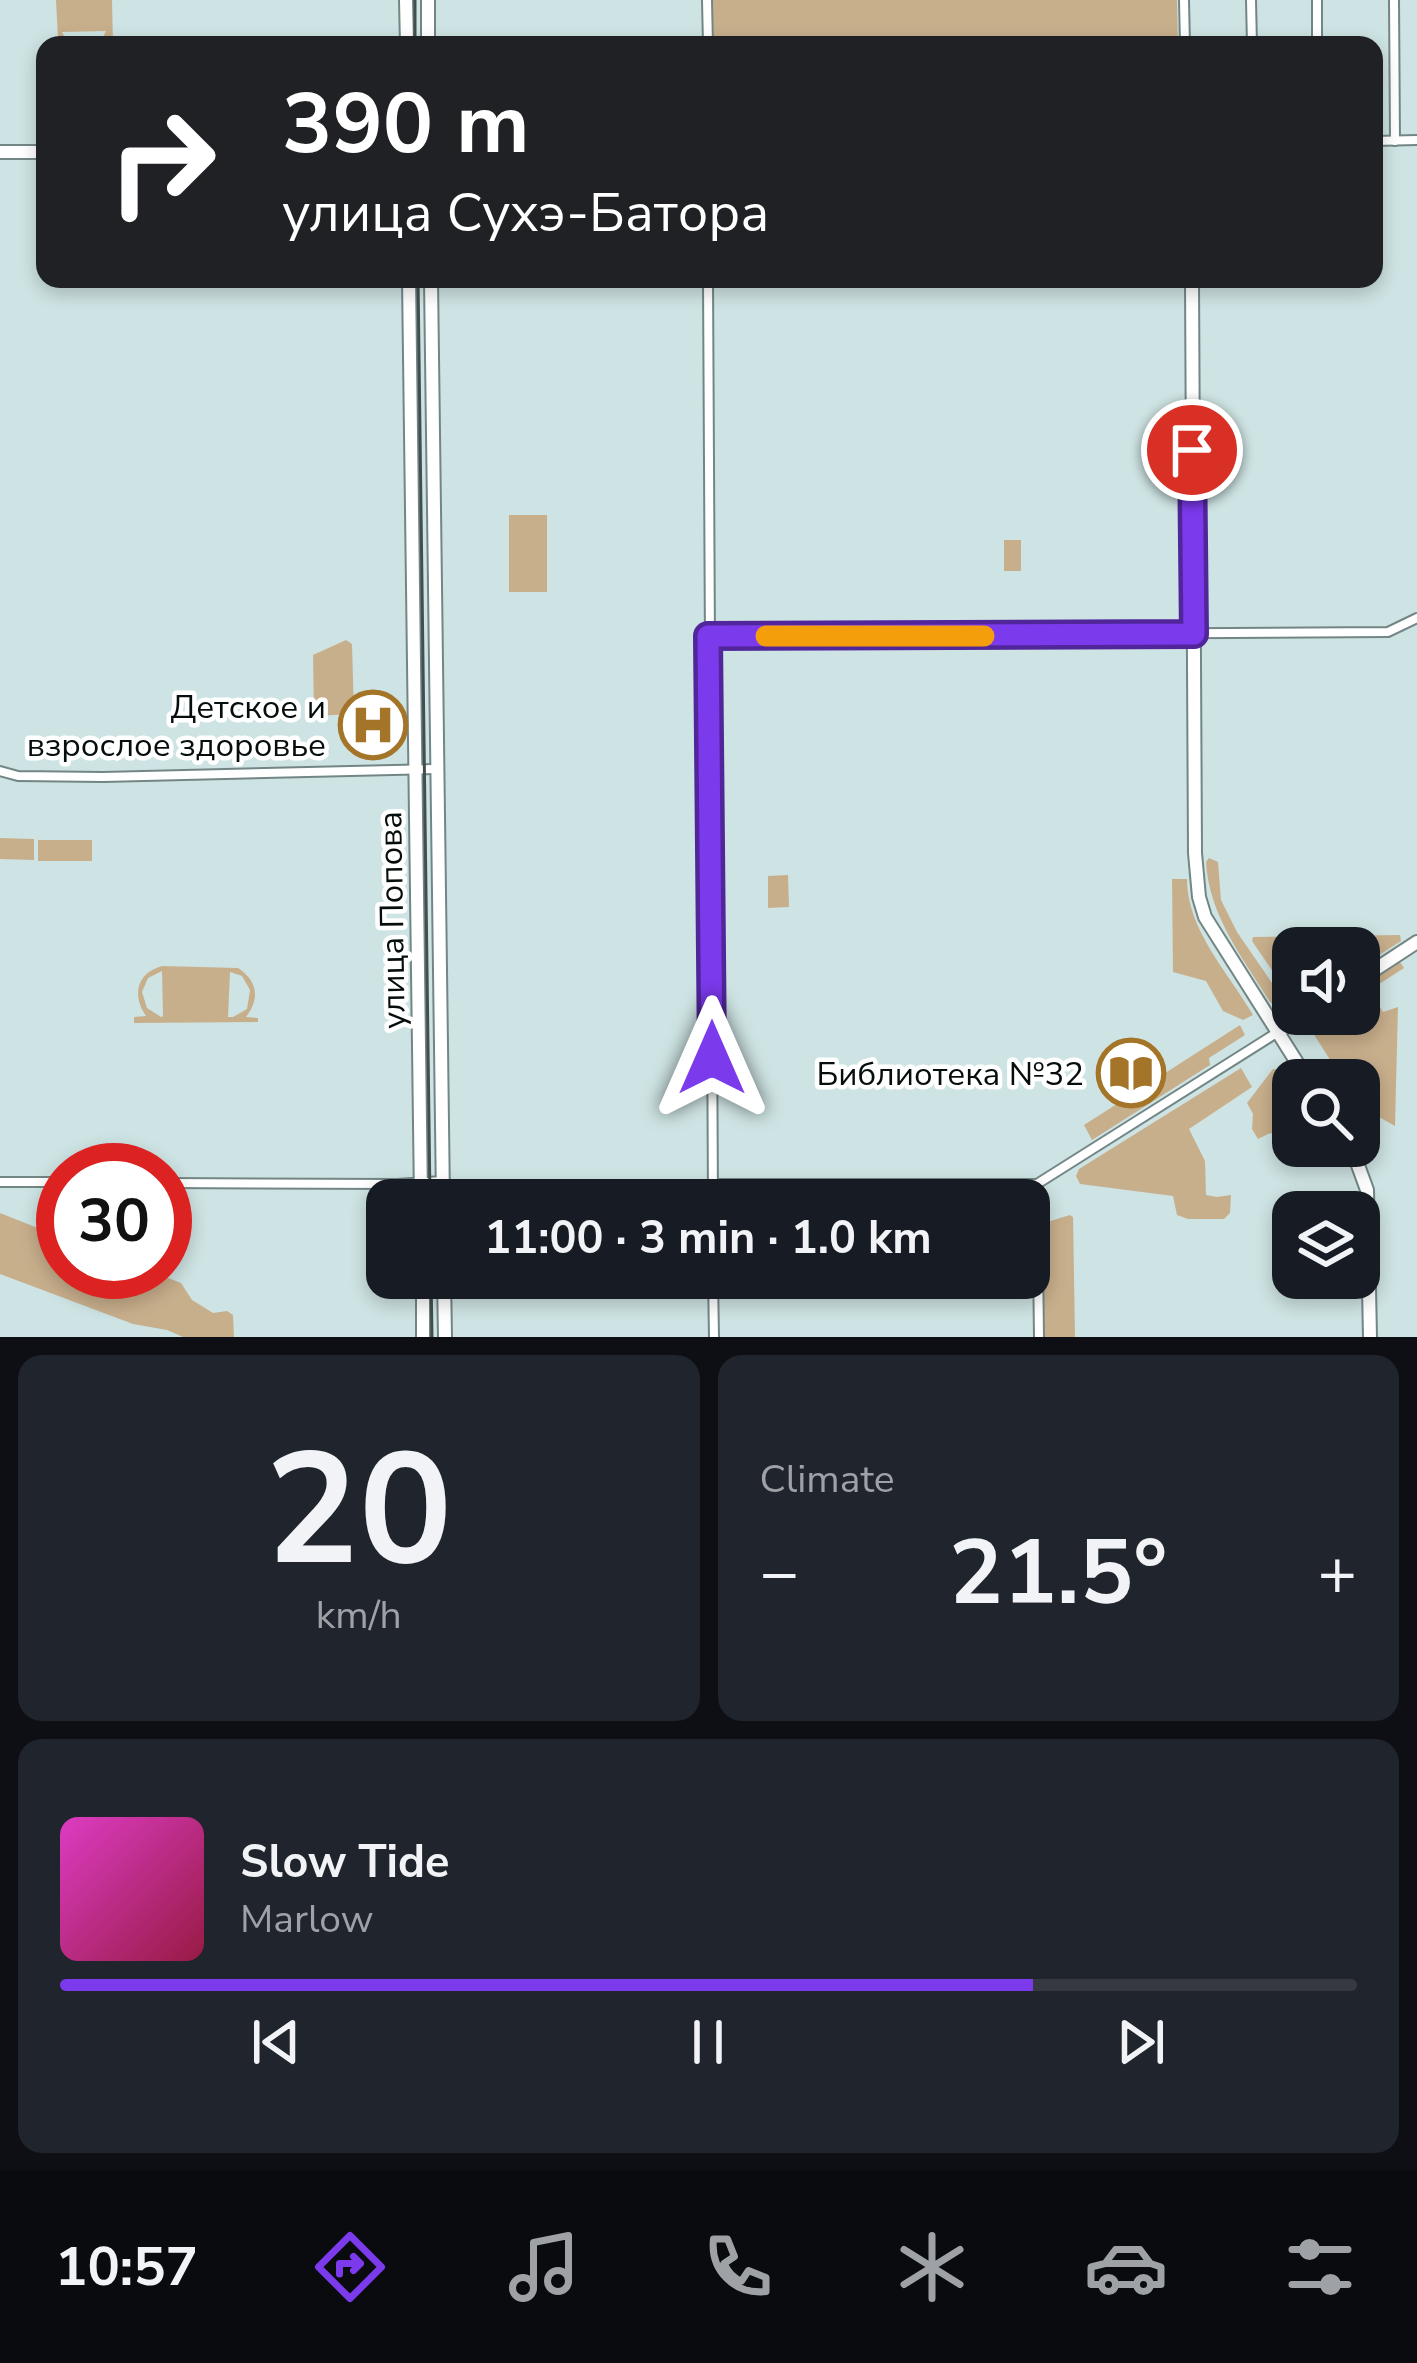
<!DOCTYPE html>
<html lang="en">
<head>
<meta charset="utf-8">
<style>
  :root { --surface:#171b24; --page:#20242c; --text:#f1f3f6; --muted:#9ea1a6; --line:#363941; --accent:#7c3aed }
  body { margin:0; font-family:"Nunito Sans",sans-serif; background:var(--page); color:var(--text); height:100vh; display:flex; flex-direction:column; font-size:45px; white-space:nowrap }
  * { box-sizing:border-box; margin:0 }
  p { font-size:39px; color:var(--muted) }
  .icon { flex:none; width:66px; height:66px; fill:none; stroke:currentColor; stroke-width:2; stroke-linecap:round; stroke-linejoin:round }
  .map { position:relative; height:1337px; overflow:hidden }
  .sheet { display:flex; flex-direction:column; gap:18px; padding:18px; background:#0d0f14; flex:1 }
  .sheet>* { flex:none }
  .banner { position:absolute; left:36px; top:36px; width:1347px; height:252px; border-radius:24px; box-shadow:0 6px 18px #0003; background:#202124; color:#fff; overflow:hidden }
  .buttons { position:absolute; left:1272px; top:927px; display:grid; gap:24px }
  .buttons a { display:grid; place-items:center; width:108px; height:108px; border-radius:24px; background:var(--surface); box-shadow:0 6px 18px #0003; font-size:60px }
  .speed { position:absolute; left:36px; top:1143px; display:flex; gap:24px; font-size:60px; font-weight:700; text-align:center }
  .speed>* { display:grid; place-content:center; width:156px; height:156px; border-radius:50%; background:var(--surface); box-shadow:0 6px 18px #0003; line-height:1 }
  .speed .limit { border:18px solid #d22; background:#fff; color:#111 }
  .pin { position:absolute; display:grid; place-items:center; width:102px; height:102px; color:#fff; margin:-51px; border:6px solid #fff; border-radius:50%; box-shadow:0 3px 12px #0007 }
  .me { position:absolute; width:132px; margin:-66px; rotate:0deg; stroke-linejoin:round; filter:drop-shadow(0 0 9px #0008) }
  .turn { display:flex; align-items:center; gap:42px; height:252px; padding:0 48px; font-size:54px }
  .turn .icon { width:156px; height:156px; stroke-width:2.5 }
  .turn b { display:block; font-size:84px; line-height:102px }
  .big { font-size:90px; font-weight:700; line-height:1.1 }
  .sheet .widget { flex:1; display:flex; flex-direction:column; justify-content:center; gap:18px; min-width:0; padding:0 42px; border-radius:24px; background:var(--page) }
  .sheet .dial { align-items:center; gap:0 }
  .dial b { font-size:156px; line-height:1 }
  .song { display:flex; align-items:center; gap:36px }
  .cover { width:144px; height:144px; border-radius:18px; background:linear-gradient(135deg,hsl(310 70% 55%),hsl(340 70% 35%)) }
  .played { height:12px; border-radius:6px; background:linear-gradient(90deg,var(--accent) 75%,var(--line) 75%) }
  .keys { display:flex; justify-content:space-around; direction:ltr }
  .heat { display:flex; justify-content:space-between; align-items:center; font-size:66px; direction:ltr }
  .sheet .tiles { flex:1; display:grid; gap:18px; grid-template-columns:1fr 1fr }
  .widget:last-child { grid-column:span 2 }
  .trip { position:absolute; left:366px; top:1179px; width:684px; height:120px; border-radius:24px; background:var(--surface); box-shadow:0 6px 18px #0003; font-weight:700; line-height:120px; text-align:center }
  .dock { display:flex; height:192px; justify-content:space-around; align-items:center; background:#090b0e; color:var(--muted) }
  .dock .icon { width:84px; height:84px }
  .dock .selected { color:var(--accent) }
  .dock b { font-size:54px; color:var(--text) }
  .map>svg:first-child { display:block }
</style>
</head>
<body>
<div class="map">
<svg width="1417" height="1337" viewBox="0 0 1417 1337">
  <rect width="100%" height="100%" fill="#cee3e3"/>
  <!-- green -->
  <g fill="#c8af8c" fill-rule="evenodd">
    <path d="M56 0H112L113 45H99L106 31 62 32 69 45H62L58 38Z"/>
    <path d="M712 0H1177L1178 45H713Z"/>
    <rect x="509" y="515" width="38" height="77"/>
    <rect x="1004" y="540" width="17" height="31"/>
    <path d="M346 640 352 644 354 714 314 716 313 655Z"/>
    <path d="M0 838 34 839V860L0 859Z"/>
    <rect x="38" y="840" width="54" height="21"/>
    <path d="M1209 858 1218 862 1221 900 1237 932 1281 996 1275 1005 1270 1002C1242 957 1209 915 1206 862Z"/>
    <path d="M788 875 789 907 768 908V876Z"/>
    <path d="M1172 879H1187C1187 930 1228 972 1253 1015L1243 1020 1223 1011 1206 981 1173 972Z"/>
    <path d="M1400 935 1401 941 1359 968V948H1293V979L1282 985 1252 941 1253 937Z"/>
    <path d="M1400 962 1404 968 1370 990 1383 1012 1398 1007 1395 1126 1359 1106V1080H1343L1306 1022 1318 1014H1359V988Z"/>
    <path d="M162 966 238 968C258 981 260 999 246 1017L258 1018V1022L134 1023V1017L146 1016C132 996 136 973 162 966ZM162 971 163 1016 161 1017 147 1008 142 992 148 978ZM230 972 242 976 250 990 247 1009 233 1017H228Z"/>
    <path d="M1240 1025 1245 1035 1209 1058 1210 1065 1092 1140 1084 1125Z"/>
    <path d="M1241 1068 1252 1087 1189 1129 1205 1161 1206 1195 1217 1197 1231 1195 1230 1213 1224 1219H1188L1177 1215 1173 1196 1080 1184 1076 1176 1079 1169Z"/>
    <path d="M1273 1069 1278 1070 1293 1091V1129L1268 1134 1258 1139 1252 1129 1253 1114 1247 1103Z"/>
    <path d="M0 1213 63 1238V1272H153L181 1283 192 1300 213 1313 227 1311 233 1315 234 1337H183L167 1330 133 1324 0 1274Z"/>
    <path d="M1070 1215 1073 1217 1075 1337H1044V1223Z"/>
    <rect x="856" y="1278" width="37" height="18"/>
  </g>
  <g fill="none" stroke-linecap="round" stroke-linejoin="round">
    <defs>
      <g id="street">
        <path d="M707 0 708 45"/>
        <path d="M1184 0 1185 45"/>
        <path d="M1251 0 1252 45"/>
        <path d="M1317 0V45"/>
        <path d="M1394 0 1395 141"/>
        <path d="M1374 141 1417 140"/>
        <path d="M708 279 713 1200"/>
        <path d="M708 636 1388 632 1417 618"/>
        <path d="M0 771 18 776 103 777 436 769"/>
        <path d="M0 1182H63"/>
        <path d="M165 1183 397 1184 443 1181"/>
        <path d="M713 1184H1037L1278 1032"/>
        <path d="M1037 1184 1039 1337"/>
        <path d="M713 1278 714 1337"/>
      </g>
      <g id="secondary">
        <path d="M406 0 407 45"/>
        <path d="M428 0V45"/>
        <path d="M0 152H45"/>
        <path d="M409 279 421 1200"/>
        <path d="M431 279 443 1200"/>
        <path d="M1192 279 1195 853 1199 897 1205 917 1308 1080"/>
        <path d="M1359 980 1417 942"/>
        <path d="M1278 1032 1306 1014"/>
        <path d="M1351 1146 1367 1190 1370 1337"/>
        <path d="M423 1278V1337"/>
        <path d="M444 1278 445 1337"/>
      </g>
    </defs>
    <!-- street casing -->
    <use href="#street" stroke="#738686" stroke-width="12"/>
    <!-- secondary casing -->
    <use href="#secondary" stroke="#738686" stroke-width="16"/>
    <!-- street -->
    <use href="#street" stroke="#fff" stroke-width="8"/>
    <!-- secondary -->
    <use href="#secondary" stroke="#fff" stroke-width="12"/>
    <!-- tram -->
    <g stroke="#434e4e" stroke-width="3">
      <path d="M415 0V45"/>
      <path d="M418 279 430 1200"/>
      <path d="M431 1278 432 1337"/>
    </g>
  </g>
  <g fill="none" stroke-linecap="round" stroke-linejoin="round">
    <defs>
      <path id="route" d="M712 1058 708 636 1194 634 1192 450"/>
    </defs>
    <!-- route casing -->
    <use href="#route" stroke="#51269a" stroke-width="30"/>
    <!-- route -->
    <use href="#route" stroke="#7c3aed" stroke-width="21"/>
    <!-- slow -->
    <path stroke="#f59e0b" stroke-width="21" d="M766 636H984"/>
  </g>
  <!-- icons -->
  <defs>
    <symbol id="hospital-ring" viewBox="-11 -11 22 22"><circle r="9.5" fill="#fff" stroke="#a47529" stroke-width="1.5"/><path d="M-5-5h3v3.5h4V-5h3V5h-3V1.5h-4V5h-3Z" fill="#a47529"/></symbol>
    <symbol id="library-ring" viewBox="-11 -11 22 22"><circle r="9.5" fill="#fff" stroke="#a47529" stroke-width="1.5"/><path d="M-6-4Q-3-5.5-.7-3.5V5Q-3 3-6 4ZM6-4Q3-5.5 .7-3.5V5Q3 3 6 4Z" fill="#a47529"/></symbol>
  </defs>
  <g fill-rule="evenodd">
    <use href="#hospital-ring" x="335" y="687" width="76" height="76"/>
    <use href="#library-ring" x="1093" y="1035" width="76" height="76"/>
  </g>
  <g text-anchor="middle" stroke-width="9" stroke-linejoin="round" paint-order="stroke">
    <!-- poi labels -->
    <g font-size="33" fill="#060d0d" stroke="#fff" text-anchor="end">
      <text x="326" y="718">Детское и<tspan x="326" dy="38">взрослое здоровье</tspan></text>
      <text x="1084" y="1085">Библиотека №32</text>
    </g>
    <!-- street labels -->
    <g font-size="33" fill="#060d0d" stroke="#fff">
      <text transform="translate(391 920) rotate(-91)" y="12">улица Попова</text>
    </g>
  </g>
</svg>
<div class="buttons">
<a><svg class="icon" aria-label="sound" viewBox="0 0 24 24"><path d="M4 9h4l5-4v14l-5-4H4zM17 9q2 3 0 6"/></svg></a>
<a><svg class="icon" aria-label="search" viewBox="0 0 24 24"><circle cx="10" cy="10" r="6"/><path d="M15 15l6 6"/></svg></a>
<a><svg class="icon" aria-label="layers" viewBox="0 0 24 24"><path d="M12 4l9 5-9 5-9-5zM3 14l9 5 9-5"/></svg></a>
</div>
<div class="speed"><div class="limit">30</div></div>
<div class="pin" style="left:1192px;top:450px;background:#d93025"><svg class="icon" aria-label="arrive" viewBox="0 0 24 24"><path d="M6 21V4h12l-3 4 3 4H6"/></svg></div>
<svg class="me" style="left:712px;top:1058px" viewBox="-20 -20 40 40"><path d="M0-17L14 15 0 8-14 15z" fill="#7c3aed" stroke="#fff" stroke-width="4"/></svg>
<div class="trip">11:00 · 3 min · 1.0 km</div>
<div class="banner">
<div class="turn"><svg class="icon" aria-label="right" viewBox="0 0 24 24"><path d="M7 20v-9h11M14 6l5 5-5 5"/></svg><div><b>390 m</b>улица Сухэ-Батора</div></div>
</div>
</div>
<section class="sheet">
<div class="tiles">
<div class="widget dial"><b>20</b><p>km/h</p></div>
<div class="widget"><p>Climate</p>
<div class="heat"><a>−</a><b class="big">21.5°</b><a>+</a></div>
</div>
<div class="widget">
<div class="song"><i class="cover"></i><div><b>Slow Tide</b><p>Marlow</p></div></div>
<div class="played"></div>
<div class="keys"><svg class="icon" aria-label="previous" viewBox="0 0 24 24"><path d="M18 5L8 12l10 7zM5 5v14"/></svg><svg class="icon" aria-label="pause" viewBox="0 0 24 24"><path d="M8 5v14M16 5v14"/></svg><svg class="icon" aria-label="next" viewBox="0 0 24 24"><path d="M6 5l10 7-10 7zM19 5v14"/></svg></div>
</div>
</div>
</section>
<nav class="dock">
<b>10:57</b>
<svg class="icon selected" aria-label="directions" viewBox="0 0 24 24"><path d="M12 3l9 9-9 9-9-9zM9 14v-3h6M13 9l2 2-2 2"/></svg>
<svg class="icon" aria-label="music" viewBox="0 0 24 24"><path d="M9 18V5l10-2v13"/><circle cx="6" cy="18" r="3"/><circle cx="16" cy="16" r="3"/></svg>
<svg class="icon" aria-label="phone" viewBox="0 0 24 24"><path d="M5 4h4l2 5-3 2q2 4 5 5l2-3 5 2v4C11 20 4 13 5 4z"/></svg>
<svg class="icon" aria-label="climate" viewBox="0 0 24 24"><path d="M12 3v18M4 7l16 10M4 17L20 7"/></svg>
<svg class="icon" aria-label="car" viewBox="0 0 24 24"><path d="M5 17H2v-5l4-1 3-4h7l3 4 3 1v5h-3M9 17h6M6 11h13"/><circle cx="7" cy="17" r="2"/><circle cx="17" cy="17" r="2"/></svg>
<svg class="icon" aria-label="filters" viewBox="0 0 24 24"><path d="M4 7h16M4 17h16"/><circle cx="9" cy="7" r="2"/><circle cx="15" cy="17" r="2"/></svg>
</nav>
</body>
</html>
